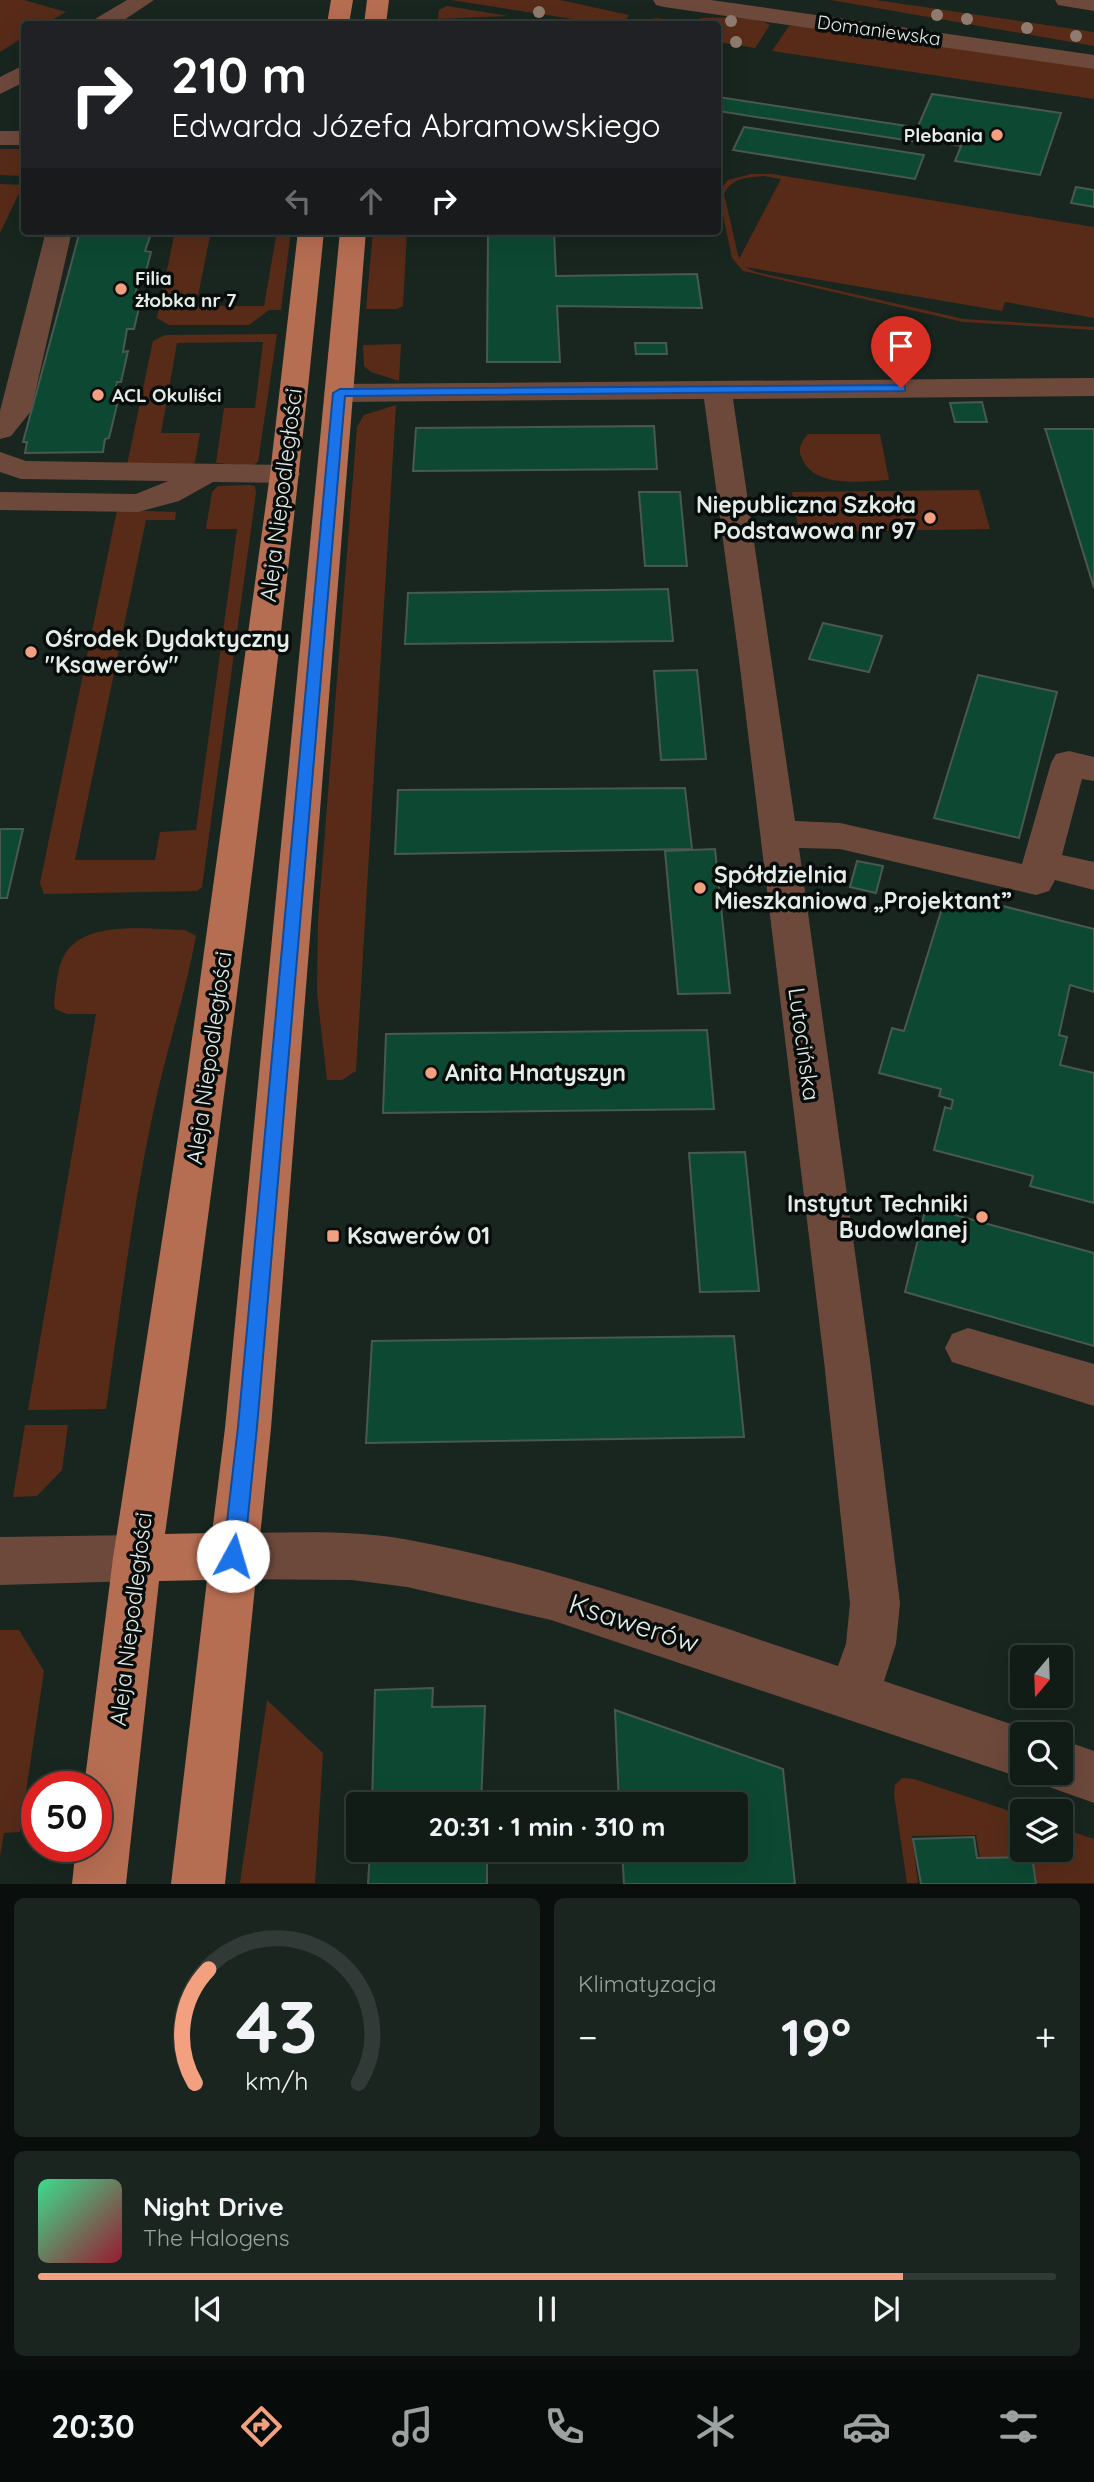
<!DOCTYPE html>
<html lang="pl">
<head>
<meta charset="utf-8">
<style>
  :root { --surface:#121c17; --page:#1b2520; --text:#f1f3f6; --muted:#9ca1a1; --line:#313a36; --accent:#f2a080 }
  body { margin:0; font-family:Quicksand,sans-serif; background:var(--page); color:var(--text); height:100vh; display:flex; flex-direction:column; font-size:26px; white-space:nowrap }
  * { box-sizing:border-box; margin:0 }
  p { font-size:23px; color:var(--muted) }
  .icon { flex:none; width:38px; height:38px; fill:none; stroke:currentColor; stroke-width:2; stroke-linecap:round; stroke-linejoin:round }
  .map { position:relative; height:1884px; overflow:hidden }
  .panel { display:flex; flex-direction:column; gap:14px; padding:14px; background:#0a0f0d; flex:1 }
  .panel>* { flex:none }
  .top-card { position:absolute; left:21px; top:21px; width:700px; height:214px; border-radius:7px; box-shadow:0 7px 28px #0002,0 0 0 2px var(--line); background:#202124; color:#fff; overflow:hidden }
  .needle { width:46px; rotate:199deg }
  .controls { position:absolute; left:1010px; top:1645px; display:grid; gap:14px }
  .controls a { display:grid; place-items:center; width:63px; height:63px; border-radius:7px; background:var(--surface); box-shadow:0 7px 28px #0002,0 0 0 2px var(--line); font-size:35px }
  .speed { position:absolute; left:21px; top:1771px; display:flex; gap:14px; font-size:35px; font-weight:700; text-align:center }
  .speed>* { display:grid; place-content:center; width:91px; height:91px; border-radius:50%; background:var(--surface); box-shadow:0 7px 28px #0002,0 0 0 2px var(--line); line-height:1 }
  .speed .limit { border:10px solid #d22; background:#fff; color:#111 }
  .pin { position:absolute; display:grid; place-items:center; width:60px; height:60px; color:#fff; margin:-72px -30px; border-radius:50% 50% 50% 0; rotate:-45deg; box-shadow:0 0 7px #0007 }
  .pin .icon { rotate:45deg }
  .me { position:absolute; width:77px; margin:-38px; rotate:6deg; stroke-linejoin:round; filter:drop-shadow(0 0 5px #0008) }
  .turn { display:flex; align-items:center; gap:24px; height:147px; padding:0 35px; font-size:32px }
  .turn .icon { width:91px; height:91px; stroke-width:2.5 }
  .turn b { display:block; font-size:49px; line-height:60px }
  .lanes { display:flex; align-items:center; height:66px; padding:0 35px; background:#0003; justify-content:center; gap:35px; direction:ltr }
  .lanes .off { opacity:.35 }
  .big { font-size:52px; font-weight:700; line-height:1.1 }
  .panel .tile { flex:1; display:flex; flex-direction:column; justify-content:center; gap:10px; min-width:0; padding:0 24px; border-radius:10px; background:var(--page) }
  .panel .dial { align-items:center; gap:0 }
  .dial svg { height:182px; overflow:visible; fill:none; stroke:var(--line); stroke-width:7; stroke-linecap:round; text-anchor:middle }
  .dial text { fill:var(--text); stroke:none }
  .song { display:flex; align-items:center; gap:21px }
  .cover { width:84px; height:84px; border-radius:10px; background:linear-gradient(135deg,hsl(150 70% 55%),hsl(350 70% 35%)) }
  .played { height:7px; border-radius:4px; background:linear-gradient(90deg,var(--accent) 85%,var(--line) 85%) }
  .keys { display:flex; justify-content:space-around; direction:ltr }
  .heat { display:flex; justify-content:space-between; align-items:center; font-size:38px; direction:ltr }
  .panel .tiles { flex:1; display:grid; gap:14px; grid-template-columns:1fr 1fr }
  .tile:last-child { grid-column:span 2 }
  .trip { position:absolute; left:346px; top:1792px; width:402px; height:70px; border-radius:7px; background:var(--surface); box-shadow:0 7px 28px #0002,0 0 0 2px var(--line); font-weight:700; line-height:70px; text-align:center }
  .menu { display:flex; height:112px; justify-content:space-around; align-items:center; background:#070b09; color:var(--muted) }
  .menu .icon { width:49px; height:49px }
  .menu .selected { color:var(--accent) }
  .menu b { font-size:32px; color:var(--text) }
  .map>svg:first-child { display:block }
</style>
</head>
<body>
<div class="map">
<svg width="1094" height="1884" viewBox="0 0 1094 1884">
  <rect width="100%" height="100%" fill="#18261f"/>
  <!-- green -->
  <g fill="#582b19" fill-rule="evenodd">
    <path d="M0 0H24L66 12 45 24H24V37L0 52Z"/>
    <path d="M451 0H560L629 15 623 24H604Z"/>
    <path d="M831 0H876L1094 32V46Z"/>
    <path d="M447 6 508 16 438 19 439 10Z"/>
    <path d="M657 18 697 23 700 18C717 18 756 16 770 25L755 48 718 42V24H642L645 20Z"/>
    <path d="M796 25 1094 67V99L772 51 789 26Z"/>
    <path d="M0 149H24V176L0 175Z"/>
    <path d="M751 174H772L1094 227V318L1005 302 1002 311 745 267 756 272 964 319 1094 327V330L963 322 743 271 732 258 718 192 728 180ZM764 176 781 179 739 259 724 194C731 178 748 177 764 176Z"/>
    <path d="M0 184 23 185 0 233Z"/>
    <path d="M175 231H211L196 306H264L277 231H291L281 310H269L249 325H169L157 318Z"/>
    <path d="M373 231H407L403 306 397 309H366Z"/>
    <path d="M277 334 258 462 251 466 216 463 224 408H255L263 342 177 343 161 433H200L195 462 190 466 127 465 153 341 165 335Z"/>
    <path d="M401 344 399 381 371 372 364 366 363 345Z"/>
    <path d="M396 405 356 1071 342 1080H327L317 993 318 920 357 427 364 415Z"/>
    <path d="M808 434H880L889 480C863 481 816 489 802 459 797 448 802 441 808 434Z"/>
    <path d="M250 485 255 486 256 493 202 887 197 891 44 894 40 883 117 510 176 512 175 520H146L75 860H155L160 832 196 830 237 529H206L212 492 218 486Z"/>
    <path d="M979 490 990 529 799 532 792 492Z"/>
    <path d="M185 930 196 936C185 996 165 1054 153 1113 132 1211 120 1310 106 1409L28 1410 96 1014H67L55 1009 54 1003C56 988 57 967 65 954 87 919 149 930 185 930Z"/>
    <path d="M25 1425H68L62 1470 37 1496 13 1497Z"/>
    <path d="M0 1630H19L44 1671 20 1832 4 1833 0 1856Z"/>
    <path d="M267 1700 323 1753 315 1883H240Z"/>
    <path d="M902 1778 914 1779 1022 1815V1850H1060L1061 1828 1094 1839V1883H1036L1032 1858H980L976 1835 912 1836 918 1883H907L894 1794 895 1785Z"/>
  </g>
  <!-- building -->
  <g fill="#0d4932" stroke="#495850" stroke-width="2">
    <path d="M932 94 1061 113 1040 175 955 161 964 139 916 131Z"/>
    <path d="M718 97 907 126 905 130 964 139 961 146 918 139 917 142 718 111Z"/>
    <path d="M744 127 924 155 915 179 733 150Z"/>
    <path d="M1076 187 1094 190V207L1071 203Z"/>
    <path d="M80 231H156L151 234 145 251 151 252 144 279H139L134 299H141L134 329H127L123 352 128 351 121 382H117L112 405H117L109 438 105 439 103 452 25 453 27 442H23Z"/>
    <path d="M488 231H554L556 276 697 274 702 308 557 306 560 362H487Z"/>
    <path d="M635 343H666L667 354H636Z"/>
    <path d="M982 402 987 422H955L950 403Z"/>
    <path d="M654 426 657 469 413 471 416 428Z"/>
    <path d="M1045 429H1094V588L1046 431Z"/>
    <path d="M639 492H680L687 566H645Z"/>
    <path d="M668 589 673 641 405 644 408 593Z"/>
    <path d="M823 623 882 636 869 672 809 659Z"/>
    <path d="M697 670 706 759 661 760 654 671Z"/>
    <path d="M978 675 1057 692 1019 838 934 818Z"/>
    <path d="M685 788 692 849 395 854 398 790Z"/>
    <path d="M0 829H23L7 898H0Z"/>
    <path d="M715 849 730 993 678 994 665 851Z"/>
    <path d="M857 861 883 866 876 893 850 887Z"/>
    <path d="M947 892 1094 929V992L1070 985 1059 1035 1067 1037 1060 1065 1094 1073V1203L1030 1186 1033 1176 934 1150 945 1107 951 1109 953 1100 939 1096 941 1089 879 1073 892 1028 904 1031Z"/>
    <path d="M707 1030 714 1109 383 1113 386 1034Z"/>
    <path d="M745 1152 759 1291 700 1292 689 1153Z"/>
    <path d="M926 1207 1094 1253V1346L905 1292Z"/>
    <path d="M734 1336 744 1437 366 1443 372 1341Z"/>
    <path d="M433 1688 432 1707 485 1706 481 1804H487H372L375 1690Z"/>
    <path d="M615 1710 783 1769 795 1884H624L622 1850H737V1804H619Z"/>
    <path d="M974 1837 977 1858 1032 1857 1036 1884H921L913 1839Z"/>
    <path d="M370 1850H487V1884H368Z"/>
  </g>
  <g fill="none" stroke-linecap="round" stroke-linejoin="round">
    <!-- minor -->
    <g fill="#6d493c" fill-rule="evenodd">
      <path d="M127 0H154L118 24H92L95 19Z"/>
      <path d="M653 0H711L1094 55V69L664 7 656 5Z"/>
      <path d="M1055 0H1094V11L1058 5Z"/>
      <path d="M24 65V82L0 94V77Z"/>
      <rect x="0" y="131" width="24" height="14"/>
      <path d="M46 231H72L31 411 11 436 0 439V411Z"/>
      <path d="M1094 378V396L733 399 795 821 840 823 1022 864 1051 763 1056 754 1069 751 1094 757V781L1082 779 1062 855 1094 862V890L1055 880 1049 891 1036 895 840 849 799 848 870 1361 900 1603 896 1644 884 1681 1040 1734H1022V1773H1035L1022 1778 551 1620 407 1587 352 1580 233 1579 216 1573 209 1556 216 1539 233 1533C291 1533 351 1529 409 1540 556 1567 696 1619 838 1666L846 1644 850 1603 824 1361 739 659 704 399 339 402 329 399 324 393 329 387 339 384Z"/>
      <path d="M0 452 26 461 285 465 296 468 300 474 296 480 285 483 213 482 179 501 138 512 0 510V492L136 494 168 481 21 479 0 472Z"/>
      <path d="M968 1328 1094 1364V1406L952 1362 945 1348 952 1334Z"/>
      <path d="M137 1535 154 1541 161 1558 154 1575 137 1581 0 1585V1537Z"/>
      <path d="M1060 1739 1094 1751V1803L1041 1784 1037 1773H1060Z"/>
    </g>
    <!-- major -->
    <g fill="#b66e52" fill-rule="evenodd">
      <path d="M331 0H353L349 24H327Z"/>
      <path d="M367 0H389L386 24H364Z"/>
      <path d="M298 231H324C281 667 225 1100 165 1534L212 1533 225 1428 340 231H366L271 1428 225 1884H171L207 1580 159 1581 126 1884H72L76 1846H96V1787H84L113 1558 183 1104 270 474Z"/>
    </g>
  </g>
  <!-- trees -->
  <g fill="#8f7c6f">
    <circle cx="539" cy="12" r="6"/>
    <circle cx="937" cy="15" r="6"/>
    <circle cx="967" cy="19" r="6"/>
    <circle cx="731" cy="21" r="6"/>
    <circle cx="1027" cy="28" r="6"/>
    <circle cx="1076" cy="36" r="6"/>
    <circle cx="736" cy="42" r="6"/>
  </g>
  <!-- route -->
  <path fill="#1a73e8" stroke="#114b97" stroke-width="2" d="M901 385 905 386V391L345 396 257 1427 244 1556 241 1562 233 1565 226 1562 223 1556 238 1427 333 393 340 389Z"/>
  <!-- markers -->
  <g fill="#f2a080" stroke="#080d0b" stroke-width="2.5">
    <circle cx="997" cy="135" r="7"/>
    <circle cx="121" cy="289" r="7"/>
    <circle cx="98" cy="395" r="7"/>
    <circle cx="930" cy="518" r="7"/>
    <circle cx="31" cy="652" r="7"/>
    <circle cx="700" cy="888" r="7"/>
    <circle cx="431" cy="1073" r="7"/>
    <circle cx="982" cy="1217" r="7"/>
    <rect x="326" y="1229" width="14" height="14" rx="3.5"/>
  </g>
  <g text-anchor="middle" stroke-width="7" stroke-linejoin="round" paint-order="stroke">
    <!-- far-street labels -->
    <g font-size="19" fill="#e3ece8" stroke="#080d0b">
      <text transform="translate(879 30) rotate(8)" y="7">Domaniewska</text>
    </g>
    <!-- far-poi labels -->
    <g font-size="19" font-weight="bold" fill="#e3ece8" stroke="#080d0b" text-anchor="start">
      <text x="983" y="142" text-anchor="end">Plebania</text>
      <text x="135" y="285">Filia<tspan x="135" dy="22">żłobka nr 7</tspan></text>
      <text x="112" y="402">ACL Okuliści</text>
    </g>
    <!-- street labels -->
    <g font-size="23" fill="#e3ece8" stroke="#080d0b">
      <text transform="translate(281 495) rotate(-83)" y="8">Aleja Niepodległości</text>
      <text transform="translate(804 1044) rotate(82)" y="8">Lutocińska</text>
      <text transform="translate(209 1058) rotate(-82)" y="8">Aleja Niepodległości</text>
      <text transform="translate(131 1619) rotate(-83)" y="8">Aleja Niepodległości</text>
    </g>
    <!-- poi labels -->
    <g font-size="23" font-weight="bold" fill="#e3ece8" stroke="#080d0b" text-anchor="start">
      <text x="916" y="513" text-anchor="end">Niepubliczna Szkoła<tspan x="916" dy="26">Podstawowa nr 97</tspan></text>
      <text x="45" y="647">Ośrodek Dydaktyczny<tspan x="45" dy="26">"Ksawerów"</tspan></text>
      <text x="714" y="883">Spółdzielnia<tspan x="714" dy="26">Mieszkaniowa „Projektant”</tspan></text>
      <text x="445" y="1081">Anita Hnatyszyn</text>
      <text x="968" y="1212" text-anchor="end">Instytut Techniki<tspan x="968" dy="26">Budowlanej</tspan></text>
      <text x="347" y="1244">Ksawerów 01</text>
    </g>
    <!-- near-street labels -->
    <g font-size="28" fill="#e3ece8" stroke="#080d0b">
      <text transform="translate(634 1623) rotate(18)" y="10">Ksawerów</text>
    </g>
  </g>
</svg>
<div class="controls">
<a><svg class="needle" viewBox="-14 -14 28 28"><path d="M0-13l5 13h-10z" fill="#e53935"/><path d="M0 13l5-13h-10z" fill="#9ca1a1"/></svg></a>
<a><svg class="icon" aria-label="search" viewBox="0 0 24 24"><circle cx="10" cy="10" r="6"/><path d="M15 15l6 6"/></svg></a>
<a><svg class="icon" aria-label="layers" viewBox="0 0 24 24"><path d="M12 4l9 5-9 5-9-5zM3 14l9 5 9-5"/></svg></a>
</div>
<div class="speed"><div class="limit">50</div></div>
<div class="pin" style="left:901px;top:388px;background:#d93025"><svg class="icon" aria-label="arrive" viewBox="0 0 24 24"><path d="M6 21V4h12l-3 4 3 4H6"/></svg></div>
<svg class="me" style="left:233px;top:1556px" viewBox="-20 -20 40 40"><circle r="19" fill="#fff"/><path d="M0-13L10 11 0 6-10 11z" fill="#1a73e8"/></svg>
<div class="trip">20:31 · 1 min · 310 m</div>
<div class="top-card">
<div class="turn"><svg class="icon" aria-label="right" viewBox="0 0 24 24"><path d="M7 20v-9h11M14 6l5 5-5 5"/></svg><div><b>210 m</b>Edwarda Józefa Abramowskiego</div></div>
<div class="lanes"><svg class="icon off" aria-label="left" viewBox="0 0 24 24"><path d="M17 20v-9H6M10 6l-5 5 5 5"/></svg><svg class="icon off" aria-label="ahead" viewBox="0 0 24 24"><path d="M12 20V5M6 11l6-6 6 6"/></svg><svg class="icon" aria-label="right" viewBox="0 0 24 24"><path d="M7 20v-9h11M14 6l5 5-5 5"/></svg></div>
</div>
</div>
<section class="panel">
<div class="tiles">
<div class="tile dial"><svg viewBox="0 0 100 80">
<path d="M14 69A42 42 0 1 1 86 69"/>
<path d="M14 69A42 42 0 0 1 20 19" stroke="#f2a080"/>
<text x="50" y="56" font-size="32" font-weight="700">43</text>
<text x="50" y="72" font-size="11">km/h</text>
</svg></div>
<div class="tile"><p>Klimatyzacja</p>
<div class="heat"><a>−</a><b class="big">19°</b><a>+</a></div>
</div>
<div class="tile">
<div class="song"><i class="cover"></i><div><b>Night Drive</b><p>The Halogens</p></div></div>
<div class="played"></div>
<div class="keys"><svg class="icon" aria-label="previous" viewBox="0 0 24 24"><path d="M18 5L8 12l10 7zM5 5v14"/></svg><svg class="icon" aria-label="pause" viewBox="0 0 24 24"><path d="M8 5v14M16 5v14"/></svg><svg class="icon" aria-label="next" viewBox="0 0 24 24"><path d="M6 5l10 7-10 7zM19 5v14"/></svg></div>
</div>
</div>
</section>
<nav class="menu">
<b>20:30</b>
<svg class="icon selected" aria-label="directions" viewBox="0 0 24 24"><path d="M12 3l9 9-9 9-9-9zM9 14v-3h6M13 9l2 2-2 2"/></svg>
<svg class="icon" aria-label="music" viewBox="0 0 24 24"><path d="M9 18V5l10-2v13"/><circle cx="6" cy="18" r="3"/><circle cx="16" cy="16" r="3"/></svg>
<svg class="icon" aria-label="phone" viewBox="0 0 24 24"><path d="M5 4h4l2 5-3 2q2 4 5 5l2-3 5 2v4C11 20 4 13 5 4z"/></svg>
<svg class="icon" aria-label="climate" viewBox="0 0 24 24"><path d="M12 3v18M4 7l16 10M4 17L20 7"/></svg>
<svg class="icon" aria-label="car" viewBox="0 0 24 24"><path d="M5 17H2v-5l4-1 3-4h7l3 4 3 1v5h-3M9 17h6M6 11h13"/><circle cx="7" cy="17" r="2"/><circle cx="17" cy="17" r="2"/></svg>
<svg class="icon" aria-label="filters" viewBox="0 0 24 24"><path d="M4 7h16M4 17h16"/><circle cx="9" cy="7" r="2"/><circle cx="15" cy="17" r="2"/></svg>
</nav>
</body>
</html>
